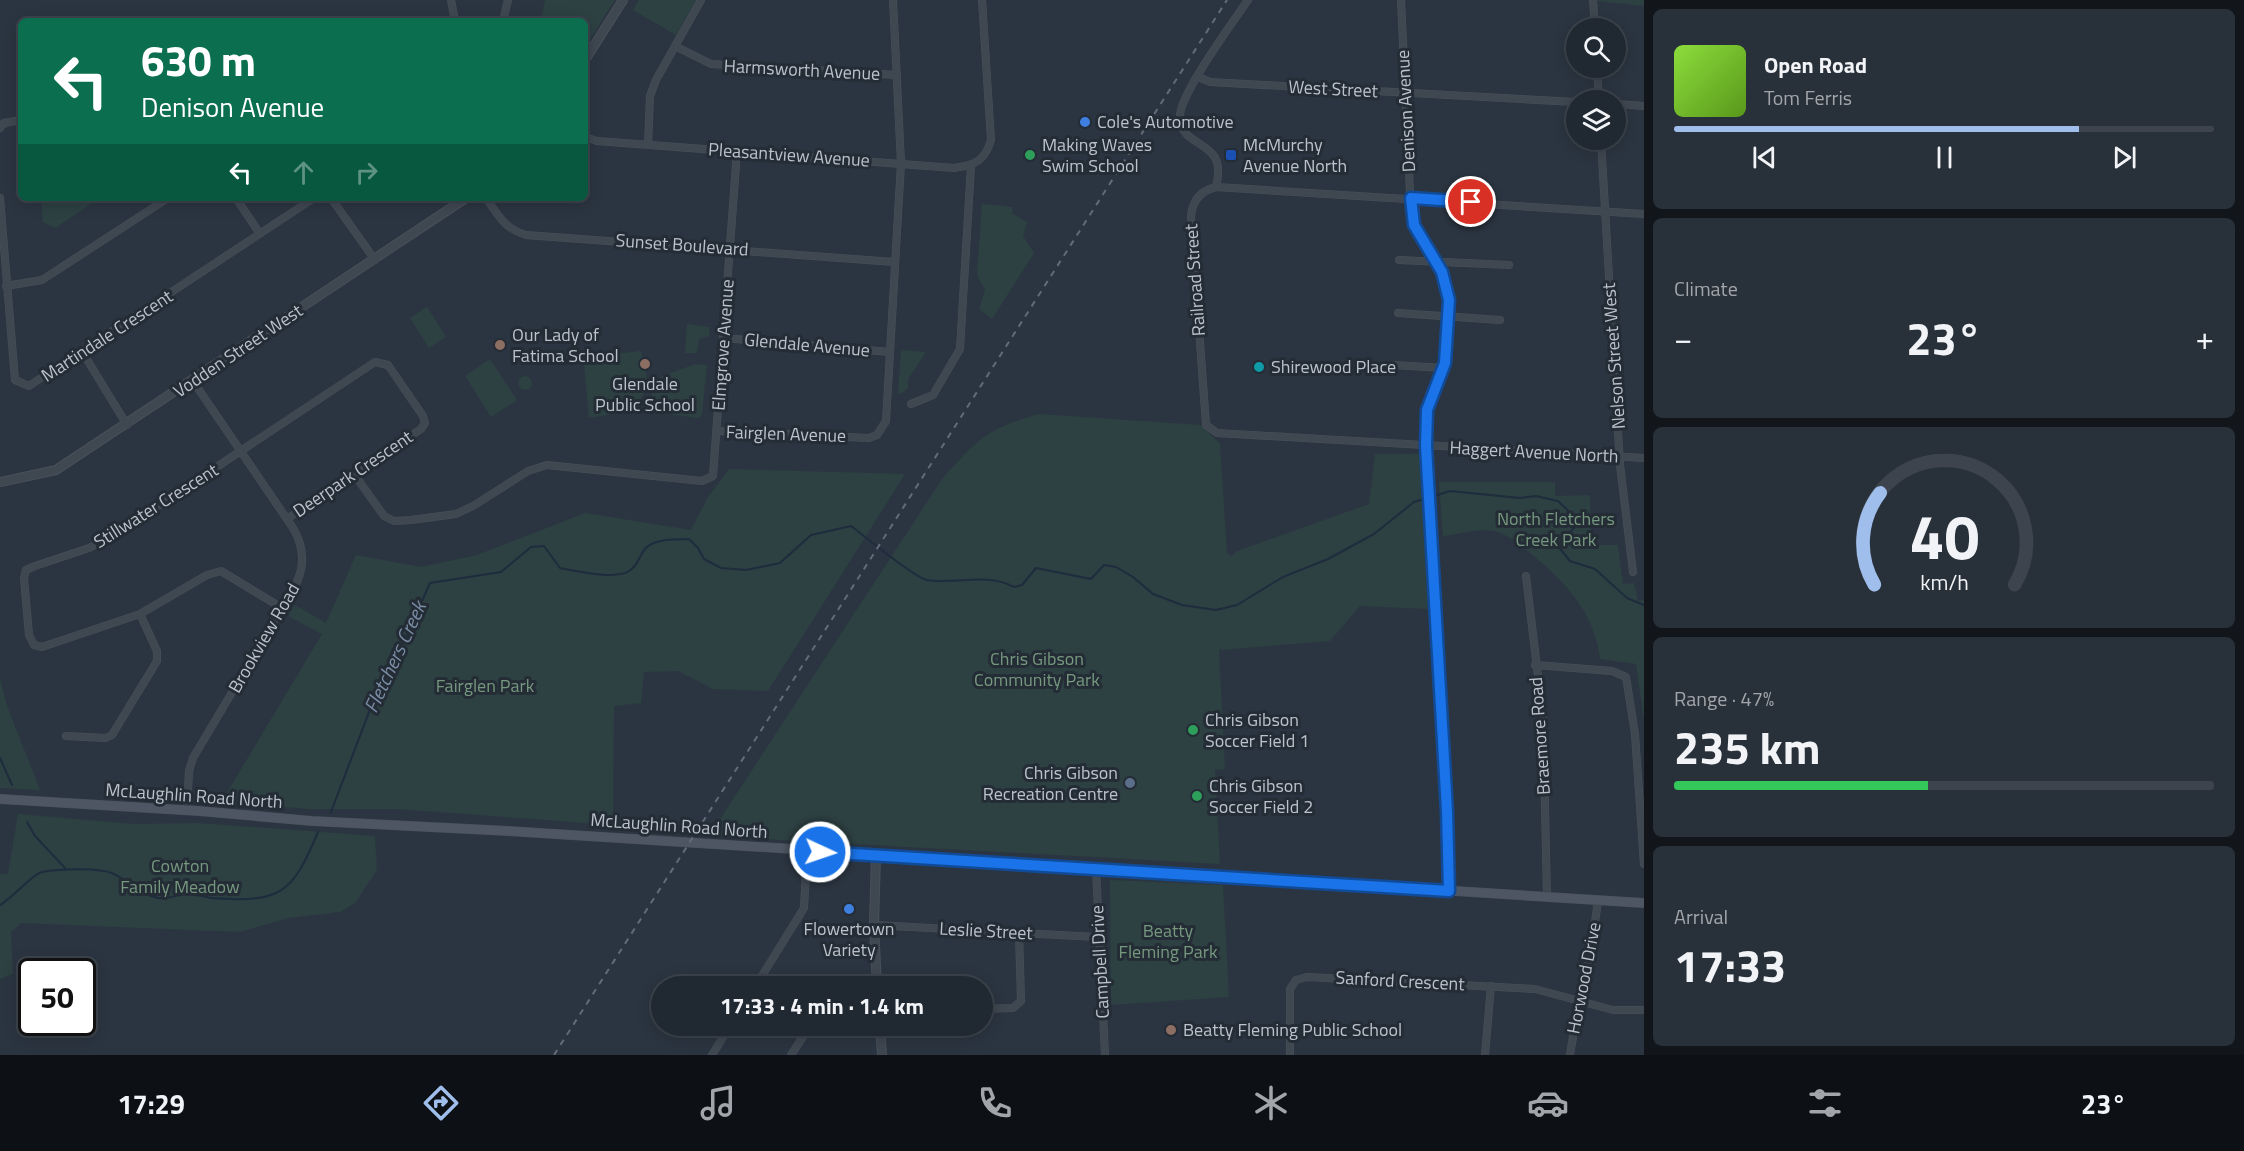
<!DOCTYPE html>
<html lang="en">
<head>
<meta charset="utf-8">
<style>
  :root { --surface:#202831; --page:#283039; --text:#f1f3f6; --muted:#a2a6ab; --line:#3d444d; --accent:#a0beec }
  body { margin:0; font-family:"Titillium Web",sans-serif; background:var(--page); color:var(--text); height:100vh; display:flex; flex-direction:column; font-size:22px; white-space:nowrap }
  * { box-sizing:border-box; margin:0 }
  p { font-size:20px; color:var(--muted) }
  .icon { flex:none; width:33px; height:33px; fill:none; stroke:currentColor; stroke-width:2; stroke-linecap:round; stroke-linejoin:round }
  .map { position:relative; flex:1; overflow:hidden }
  .drawer { display:flex; flex-direction:column; gap:9px; padding:9px; background:#12161b; width:600px }
  .drawer>* { flex:none }
  .top-card { position:absolute; left:18px; top:18px; width:570px; height:183px; border-radius:9px; box-shadow:0 3px 15px #0003,0 0 0 2px var(--line); background:#0b6e4f; color:#fff; overflow:hidden }
  .buttons { position:absolute; left:1566px; top:18px; display:grid; gap:12px }
  .buttons a { display:grid; place-items:center; width:60px; height:60px; border-radius:50%; background:var(--surface); box-shadow:0 3px 15px #0003,0 0 0 2px var(--line); font-size:30px }
  .speed { position:absolute; left:18px; top:958px; display:flex; gap:12px; font-size:30px; font-weight:700; text-align:center }
  .speed>* { display:grid; place-content:center; width:78px; height:78px; border-radius:50%; background:var(--surface); box-shadow:0 3px 15px #0003,0 0 0 2px var(--line); line-height:1 }
  .speed .limit { border:3px solid #111; border-radius:9px; background:#fff; color:#111 }
  .pin { position:absolute; display:grid; place-items:center; width:51px; height:51px; color:#fff; margin:-26px; border:3px solid #fff; border-radius:50%; box-shadow:0 2px 6px #0007 }
  .me { position:absolute; width:66px; margin:-33px; rotate:93deg; stroke-linejoin:round; filter:drop-shadow(0 0 4px #0008) }
  .turn { display:flex; align-items:center; gap:21px; height:126px; padding:0 24px; font-size:27px }
  .turn .icon { width:78px; height:78px; stroke-width:2.5 }
  .turn b { display:block; font-size:42px; line-height:51px }
  .lanes { display:flex; align-items:center; height:57px; padding:0 24px; background:#0003; justify-content:center; gap:30px; direction:ltr }
  .lanes .off { opacity:.35 }
  .big { font-size:45px; font-weight:700; line-height:1.1 }
  .drawer .card { flex:1; display:flex; flex-direction:column; justify-content:center; gap:9px; min-width:0; padding:0 21px; border-radius:9px; background:var(--page) }
  .drawer .dial { align-items:center; gap:0 }
  .dial svg { height:156px; overflow:visible; fill:none; stroke:var(--line); stroke-width:7; stroke-linecap:round; text-anchor:middle }
  .dial text { fill:var(--text); stroke:none }
  .song { display:flex; align-items:center; gap:18px }
  .cover { width:72px; height:72px; border-radius:9px; background:linear-gradient(135deg,hsl(90 70% 55%),hsl(90 70% 35%)) }
  .played { height:6px; border-radius:3px; background:linear-gradient(90deg,var(--accent) 75%,var(--line) 75%) }
  .keys { display:flex; justify-content:space-around; direction:ltr }
  .heat { display:flex; justify-content:space-between; align-items:center; font-size:33px; direction:ltr }
  .charge { height:9px; border-radius:4px; background:linear-gradient(90deg,#34c759 47%,var(--line) 0) }
  .trip { position:absolute; left:651px; top:976px; width:342px; height:60px; border-radius:30px; background:var(--surface); box-shadow:0 3px 15px #0003,0 0 0 2px var(--line); font-weight:700; line-height:60px; text-align:center }
  .tabs { display:flex; height:96px; justify-content:space-around; align-items:center; background:#0d1014; color:var(--muted) }
  .tabs .icon { width:42px; height:42px }
  .tabs .active { color:var(--accent) }
  .tabs b { font-size:27px; color:var(--text) }
  main { display:flex; flex:1; min-height:0 }
  .map>svg:first-child { display:block }
</style>
</head>
<body>
<main>
<div class="map">
<svg width="1644" height="1055" viewBox="0 0 1644 1055">
  <rect width="100%" height="100%" fill="#2b3541"/>
  <!-- green -->
  <g fill="#2d4042">
    <path d="M545 0H615L585 47V21H541Z"/>
    <path d="M639 0H696L676 35 633 10Z"/>
    <path d="M1597 0H1644V6L1597 1Z"/>
    <path d="M41 198H100L55 228 43 222Z"/>
    <path d="M982 204 1012 207 1013 214 1027 222 1023 236 1034 253 992 319 979 309 985 290 977 275Z"/>
    <path d="M427 307 446 337 429 348 410 318Z"/>
    <path d="M687 324 710 327 709 336 699 339 697 353H685Z"/>
    <path d="M901 350 926 352 908 379V388L901 394 898 393Z"/>
    <path d="M641 351C642 361 648 375 647 384 642 412 611 414 589 418L584 365 589 357Z"/>
    <path d="M490 359 517 400 491 417 465 376Z"/>
    <path d="M696 364 707 365 702 414 699 418 643 411 662 376Z"/>
    <circle cx="525" cy="383" r="7"/>
    <path d="M1039 414 1201 425 1220 444 1227 553 1231 556 1237 551 1369 504 1375 454H1421L1428 609 1360 606 1330 641 1219 650 1225 769 1215 770 1220 864 709 836 942 479C978 439 986 429 1039 414Z"/>
    <path d="M729 469 905 474 768 691 713 689 678 671 644 672 641 703 614 706 613 825 398 809H307L222 801 322 634 288 616 295 605 326 623 356 555 421 567 477 555 585 513 691 530 708 497Z"/>
    <path d="M1439 482H1555V496L1590 495 1591 545H1618L1623 584 1634 583 1638 601 1644 600V720L1636 664 1600 659C1595 613 1564 580 1530 553 1519 544 1508 534 1494 531 1480 528 1458 534 1443 536Z"/>
    <path d="M0 679 6 703 40 790 0 788Z"/>
    <path d="M18 814 135 824 198 823 375 836 377 870 355 903 340 912 288 918 240 932 21 923 11 932 13 974 0 979V874H8Z"/>
    <path d="M1110 880 1223 885 1229 997 1111 1005Z"/>
  </g>
  <g fill="none" stroke-linecap="round" stroke-linejoin="round">
    <!-- stream -->
    <g stroke="#1f2c3e" stroke-width="2">
      <path d="M0 758 12 785"/>
      <path d="M331 812 385 670 405 639 430 583 501 572 531 547 544 546 560 568C576 571 616 580 629 571 639 565 638 557 645 549 654 538 676 540 689 539L698 548 704 559 721 568 746 570 780 563 811 535 851 526C866 537 913 577 927 580 957 585 986 572 1014 587L1022 585 1036 568 1091 579 1104 565 1116 567 1133 577 1153 594 1182 605 1216 610 1237 605 1283 577 1328 559 1374 534 1414 502 1450 491 1520 498 1536 496 1558 501 1577 519 1574 528 1557 545 1570 561 1595 569 1627 598 1644 605"/>
      <path d="M27 822 35 836 65 868"/>
      <path d="M0 905C13 898 32 874 42 872 58 869 100 867 114 874 129 882 142 895 158 898 168 900 176 895 185 894 194 893 203 897 212 898 281 903 292 894 318 832"/>
    </g>
    <defs>
      <g id="minor">
        <path d="M451 0 455 21"/>
        <path d="M1401 0 1411 213 1417 233 1442 272 1449 300 1445 363 1427 410 1426 446 1447 811 1449 891"/>
        <path d="M1593 0 1595 28"/>
        <path d="M503 21 508 0"/>
        <path d="M675 46 711 64 897 75"/>
        <path d="M1597 68 1599 100"/>
        <path d="M1198 77 1210 82 1576 102"/>
        <path d="M1616 104 1644 106"/>
        <path d="M0 128 4 123 21 120"/>
        <path d="M585 137 597 141 954 168C975 165 985 161 991 140L982 0"/>
        <path d="M1601 140 1620 465 1633 572"/>
        <path d="M648 145 650 96 656 80 701 0"/>
        <path d="M1216 187C1229 136 1180 152 1180 116 1180 94 1233 22 1248 0"/>
        <path d="M0 198 15 380 29 386 314 198"/>
        <path d="M236 198 260 234"/>
        <path d="M331 198 375 260"/>
        <path d="M486 198C498 215 505 229 526 235L894 262"/>
        <path d="M1644 214 1216 187C1200 191 1192 201 1191 217L1206 425 1217 433 1644 458"/>
        <path d="M1399 260 1509 265"/>
        <path d="M6 286 42 280 168 198"/>
        <path d="M1398 313 1500 320"/>
        <path d="M724 338 890 352"/>
        <path d="M83 353 127 425"/>
        <path d="M1394 365 1444 368"/>
        <path d="M911 404 933 395 960 349 971 166"/>
        <path d="M717 431 869 438 877 435 886 421 901 163 893 0"/>
        <path d="M354 474 384 516 394 521 411 520 456 514 473 506 528 471 547 465 702 481 713 476 737 151"/>
        <path d="M1526 576 1543 718 1547 896"/>
        <path d="M282 608 221 571 207 575 140 614 42 647 34 645 29 635 24 578 26 570 35 566 89 548 114 535 375 362 388 365 423 416 425 423 421 429 287 519"/>
        <path d="M1535 665 1612 671 1626 677 1635 734 1644 864"/>
        <path d="M66 736 106 738 112 735 157 661V651L140 614"/>
        <path d="M187 810 189 771 193 758 294 588C305 568 305 548 293 528L193 381"/>
        <path d="M1096 868 1105 1055"/>
        <path d="M874 925 1097 937"/>
        <path d="M755 987 804 908 807 851"/>
        <path d="M982 1009 1013 1008 1021 1001 1019 933"/>
        <path d="M712 1055 730 1026"/>
        <path d="M791 1055 810 1026"/>
        <path d="M1290 1055V989L1296 980 1307 977 1535 989 1613 1010H1644"/>
        <path d="M1485 1055 1491 986"/>
        <path d="M1570 1055C1578 1003 1592 953 1598 900"/>
      </g>
      <g id="tertiary">
        <path d="M585 60 623 0"/>
        <path d="M0 482 56 470 466 198"/>
        <path d="M876 855 874 925 877 987"/>
        <path d="M880 1026 882 1055"/>
      </g>
      <path id="secondary" d="M0 799 199 811 312 821 508 831 1644 903"/>
    </defs>
    <!-- minor casing -->
    <use href="#minor" stroke="#49505a" stroke-width="8"/>
    <!-- tertiary casing -->
    <use href="#tertiary" stroke="#49505a" stroke-width="10"/>
    <!-- secondary casing -->
    <use href="#secondary" stroke="#49505a" stroke-width="10"/>
    <!-- minor -->
    <use href="#minor" stroke="#3f4751" stroke-width="7"/>
    <!-- tertiary -->
    <use href="#tertiary" stroke="#3f4751" stroke-width="8"/>
    <!-- secondary -->
    <use href="#secondary" stroke="#4e5663" stroke-width="9"/>
    <!-- rail -->
    <path stroke="#626b77" stroke-width="2" stroke-dasharray="6 6" stroke-linecap="butt" d="M554 1055 1227 0"/>
  </g>
  <g fill="none" stroke-linecap="round" stroke-linejoin="round">
    <defs>
      <path id="route" d="M820 852 1449 891 1447 811 1426 446 1427 410 1445 363 1449 300 1442 272 1414 225 1411 198 1471 202"/>
    </defs>
    <!-- route casing -->
    <use href="#route" stroke="#114b97" stroke-width="15"/>
    <!-- route -->
    <use href="#route" stroke="#1a73e8" stroke-width="10"/>
  </g>
  <!-- markers -->
  <g fill="#3f7fe0" stroke="#242c36" stroke-width="2">
    <circle cx="1085" cy="122" r="6"/>
    <circle cx="849" cy="909" r="6"/>
  </g>
  <g fill="#2e9e5b" stroke="#242c36" stroke-width="2">
    <circle cx="1030" cy="155" r="6"/>
    <circle cx="1193" cy="730" r="6"/>
    <circle cx="1197" cy="796" r="6"/>
  </g>
  <rect fill="#1a4fb4" stroke="#242c36" stroke-width="2" x="1225" y="149" width="12" height="12" rx="3"/>
  <g fill="#8d6e63" stroke="#242c36" stroke-width="2">
    <circle cx="500" cy="345" r="6"/>
    <circle cx="645" cy="364" r="6"/>
    <circle cx="1171" cy="1030" r="6"/>
  </g>
  <circle fill="#0f9aa8" stroke="#242c36" stroke-width="2" cx="1259" cy="367" r="6"/>
  <circle fill="#5c6f8a" stroke="#242c36" stroke-width="2" cx="1130" cy="783" r="6"/>
  <g text-anchor="middle" stroke-width="6" stroke-linejoin="round" paint-order="stroke">
    <!-- street labels -->
    <g font-size="18" fill="#bcc2cb" stroke="#242c36">
      <text transform="translate(802 70) rotate(3)" y="6">Harmsworth Avenue</text>
      <text transform="translate(1333 89) rotate(3)" y="6">West Street</text>
      <text transform="translate(1406 111) rotate(-93)" y="6">Denison Avenue</text>
      <text transform="translate(789 155) rotate(4)" y="6">Pleasantview Avenue</text>
      <text transform="translate(682 245) rotate(4)" y="6">Sunset Boulevard</text>
      <text transform="translate(1195 280) rotate(-94)" y="6">Railroad Street</text>
      <text transform="translate(107 336) rotate(-33)" y="6">Martindale Crescent</text>
      <text transform="translate(723 345) rotate(-86)" y="6">Elmgrove Avenue</text>
      <text transform="translate(807 345) rotate(5)" y="6">Glendale Avenue</text>
      <text transform="translate(238 351) rotate(-34)" y="6">Vodden Street West</text>
      <text transform="translate(1614 356) rotate(-94)" y="6">Nelson Street West</text>
      <text transform="translate(786 434) rotate(2)" y="6">Fairglen Avenue</text>
      <text transform="translate(1534 452) rotate(3)" y="6">Haggert Avenue North</text>
      <text transform="translate(353 474) rotate(-34)" y="6">Deerpark Crescent</text>
      <text transform="translate(156 506) rotate(-32)" y="6">Stillwater Crescent</text>
      <text transform="translate(264 638) rotate(-60)" y="6">Brookview Road</text>
      <text transform="translate(1540 736) rotate(-94)" y="6">Braemore Road</text>
      <text transform="translate(194 796) rotate(4)" y="6">McLaughlin Road North</text>
      <text transform="translate(679 826) rotate(4)" y="6">McLaughlin Road North</text>
      <text transform="translate(986 931) rotate(3)" y="6">Leslie Street</text>
      <text transform="translate(1100 962) rotate(-93)" y="6">Campbell Drive</text>
      <text transform="translate(1584 978) rotate(-79)" y="6">Horwood Drive</text>
      <text transform="translate(1400 981) rotate(3)" y="6">Sanford Crescent</text>
    </g>
    <!-- poi labels -->
    <g font-size="18" fill="#bcc2cb" stroke="#242c36" text-anchor="start">
      <text x="1097" y="128">Cole's Automotive</text>
      <text x="1042" y="151">Making Waves<tspan x="1042" dy="21">Swim School</tspan></text>
      <text x="1243" y="151">McMurchy<tspan x="1243" dy="21">Avenue North</tspan></text>
      <text x="512" y="341">Our Lady of<tspan x="512" dy="21">Fatima School</tspan></text>
      <text x="1271" y="373">Shirewood Place</text>
      <text x="645" y="390" text-anchor="middle">Glendale<tspan x="645" dy="21">Public School</tspan></text>
      <text x="1205" y="726">Chris Gibson<tspan x="1205" dy="21">Soccer Field 1</tspan></text>
      <text x="1118" y="779" text-anchor="end">Chris Gibson<tspan x="1118" dy="21">Recreation Centre</tspan></text>
      <text x="1209" y="792">Chris Gibson<tspan x="1209" dy="21">Soccer Field 2</tspan></text>
      <text x="849" y="935" text-anchor="middle">Flowertown<tspan x="849" dy="21">Variety</tspan></text>
      <text x="1183" y="1036">Beatty Fleming Public School</text>
    </g>
    <!-- park labels -->
    <g font-size="18" fill="#76987e" stroke="#242c36">
      <text x="1556" y="525">North Fletchers<tspan x="1556" dy="21">Creek Park</tspan></text>
      <text x="1037" y="665">Chris Gibson<tspan x="1037" dy="21">Community Park</tspan></text>
      <text x="485" y="692">Fairglen Park</text>
      <text x="180" y="872">Cowton<tspan x="180" dy="21">Family Meadow</tspan></text>
      <text x="1168" y="937">Beatty<tspan x="1168" dy="21">Fleming Park</tspan></text>
    </g>
    <!-- water labels -->
    <g font-size="20" font-style="italic" fill="#7a8da5" stroke="#242c36">
      <text transform="translate(395 657) rotate(-65)" y="7">Fletchers Creek</text>
    </g>
  </g>
</svg>
<div class="buttons">
<a><svg class="icon" aria-label="search" viewBox="0 0 24 24"><circle cx="10" cy="10" r="6"/><path d="M15 15l6 6"/></svg></a>
<a><svg class="icon" aria-label="layers" viewBox="0 0 24 24"><path d="M12 4l9 5-9 5-9-5zM3 14l9 5 9-5"/></svg></a>
</div>
<div class="speed"><div class="limit">50</div></div>
<div class="pin" style="left:1471px;top:202px;background:#d93025"><svg class="icon" aria-label="arrive" viewBox="0 0 24 24"><path d="M6 21V4h12l-3 4 3 4H6"/></svg></div>
<svg class="me" style="left:820px;top:852px" viewBox="-20 -20 40 40"><circle r="17" fill="#1a73e8" stroke="#fff" stroke-width="3"/><path d="M0-11L8 9 0 5-8 9z" fill="#fff"/></svg>
<div class="trip">17:33 · 4 min · 1.4 km</div>
<div class="top-card">
<div class="turn"><svg class="icon" aria-label="left" viewBox="0 0 24 24"><path d="M17 20v-9H6M10 6l-5 5 5 5"/></svg><div><b>630 m</b>Denison Avenue</div></div>
<div class="lanes"><svg class="icon" aria-label="left" viewBox="0 0 24 24"><path d="M17 20v-9H6M10 6l-5 5 5 5"/></svg><svg class="icon off" aria-label="ahead" viewBox="0 0 24 24"><path d="M12 20V5M6 11l6-6 6 6"/></svg><svg class="icon off" aria-label="right" viewBox="0 0 24 24"><path d="M7 20v-9h11M14 6l5 5-5 5"/></svg></div>
</div>
</div>
<section class="drawer">
<div class="card">
<div class="song"><i class="cover"></i><div><b>Open Road</b><p>Tom Ferris</p></div></div>
<div class="played"></div>
<div class="keys"><svg class="icon" aria-label="previous" viewBox="0 0 24 24"><path d="M18 5L8 12l10 7zM5 5v14"/></svg><svg class="icon" aria-label="pause" viewBox="0 0 24 24"><path d="M8 5v14M16 5v14"/></svg><svg class="icon" aria-label="next" viewBox="0 0 24 24"><path d="M6 5l10 7-10 7zM19 5v14"/></svg></div>
</div>
<div class="card"><p>Climate</p>
<div class="heat"><a>−</a><b class="big">23°</b><a>+</a></div>
</div>
<div class="card dial"><svg viewBox="0 0 100 80">
<path d="M14 69A42 42 0 1 1 86 69"/>
<path d="M14 69A42 42 0 0 1 17 22" stroke="#a0beec"/>
<text x="50" y="56" font-size="32" font-weight="700">40</text>
<text x="50" y="72" font-size="11">km/h</text>
</svg></div>
<div class="card"><p>Range · 47%</p><b class="big">235 km</b><div class="charge"></div></div>
<div class="card"><p>Arrival</p><b class="big">17:33</b></div>
</section>
</main>
<nav class="tabs">
<b>17:29</b>
<svg class="icon active" aria-label="directions" viewBox="0 0 24 24"><path d="M12 3l9 9-9 9-9-9zM9 14v-3h6M13 9l2 2-2 2"/></svg>
<svg class="icon" aria-label="music" viewBox="0 0 24 24"><path d="M9 18V5l10-2v13"/><circle cx="6" cy="18" r="3"/><circle cx="16" cy="16" r="3"/></svg>
<svg class="icon" aria-label="phone" viewBox="0 0 24 24"><path d="M5 4h4l2 5-3 2q2 4 5 5l2-3 5 2v4C11 20 4 13 5 4z"/></svg>
<svg class="icon" aria-label="climate" viewBox="0 0 24 24"><path d="M12 3v18M4 7l16 10M4 17L20 7"/></svg>
<svg class="icon" aria-label="car" viewBox="0 0 24 24"><path d="M5 17H2v-5l4-1 3-4h7l3 4 3 1v5h-3M9 17h6M6 11h13"/><circle cx="7" cy="17" r="2"/><circle cx="17" cy="17" r="2"/></svg>
<svg class="icon" aria-label="filters" viewBox="0 0 24 24"><path d="M4 7h16M4 17h16"/><circle cx="9" cy="7" r="2"/><circle cx="15" cy="17" r="2"/></svg>
<b>23°</b>
</nav>
</body>
</html>
